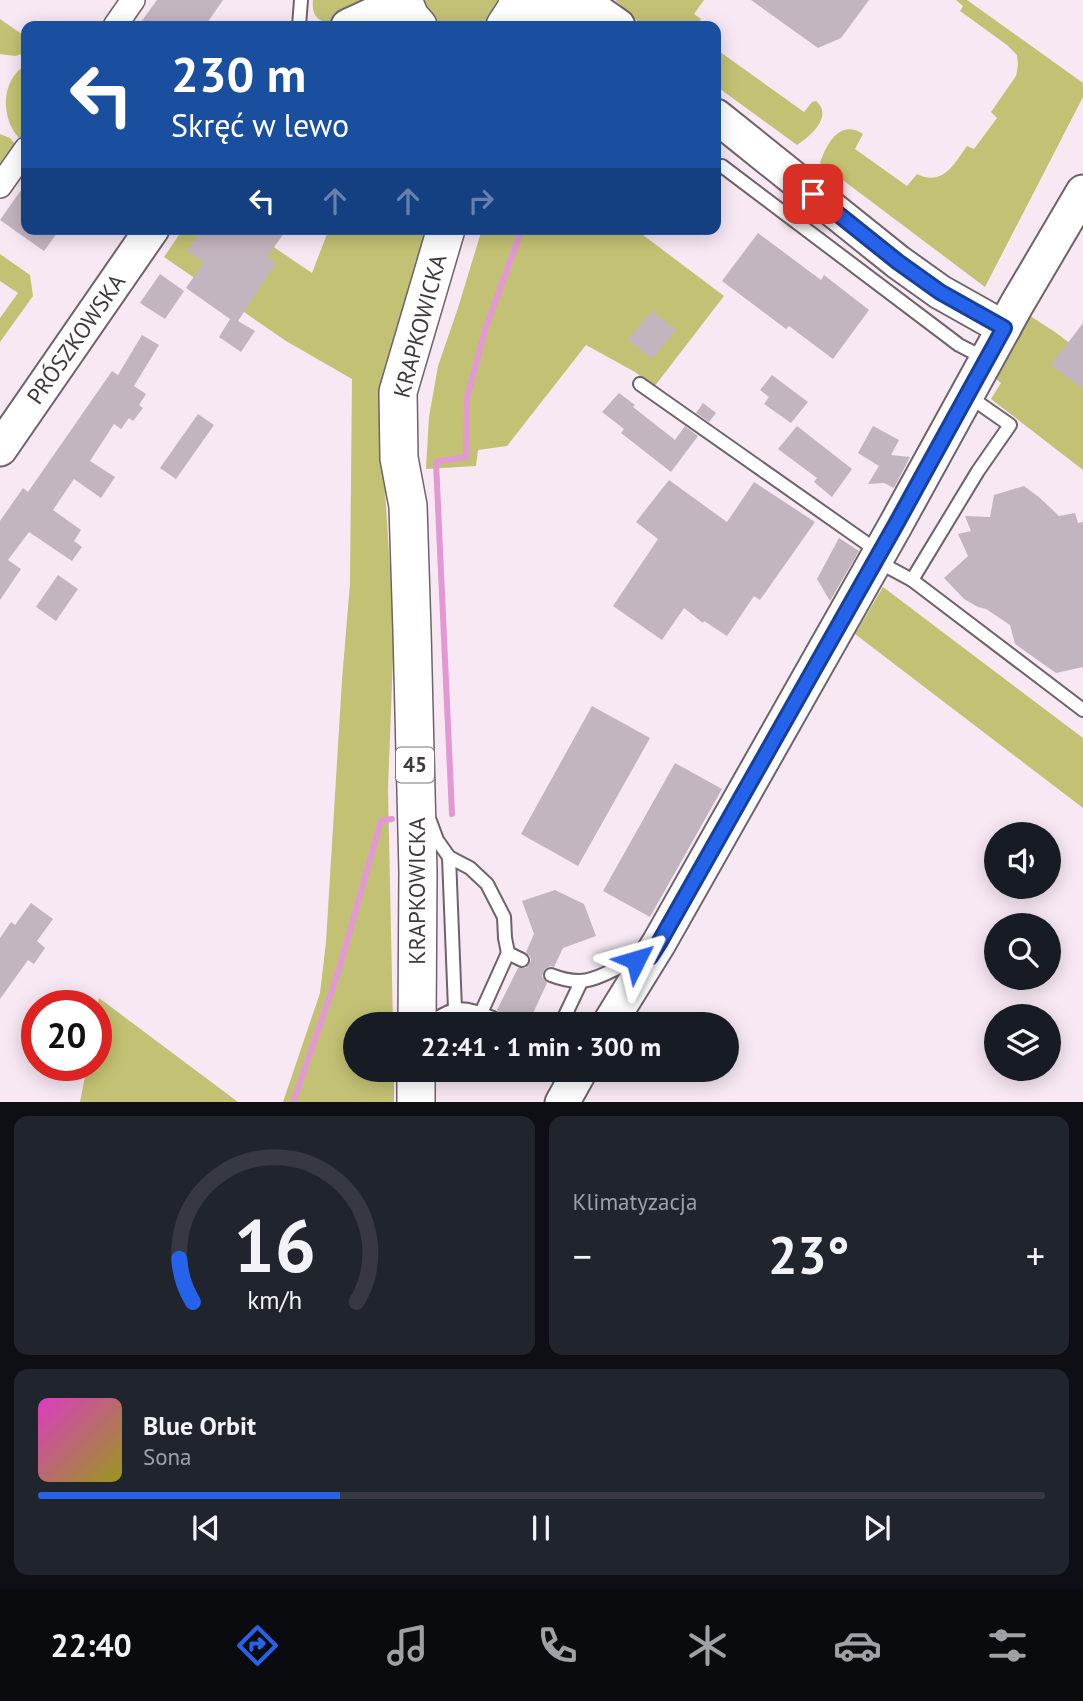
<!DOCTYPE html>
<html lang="pl">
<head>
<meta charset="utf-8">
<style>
  :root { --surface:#171b24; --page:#20242c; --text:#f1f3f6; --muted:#9ea1a6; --line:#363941; --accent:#2563eb }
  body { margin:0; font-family:"PT Sans",sans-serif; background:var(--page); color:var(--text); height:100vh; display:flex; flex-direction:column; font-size:26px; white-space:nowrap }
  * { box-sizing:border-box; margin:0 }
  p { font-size:23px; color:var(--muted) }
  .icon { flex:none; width:38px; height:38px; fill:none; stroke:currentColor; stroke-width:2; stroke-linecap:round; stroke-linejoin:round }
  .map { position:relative; height:1102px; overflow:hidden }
  .details { display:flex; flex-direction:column; gap:14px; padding:14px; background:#0d0f14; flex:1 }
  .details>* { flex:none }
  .guide { position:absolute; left:21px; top:21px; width:700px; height:214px; border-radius:14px; box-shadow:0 4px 18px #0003; background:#1a4fa0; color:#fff; overflow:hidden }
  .tools { position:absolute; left:984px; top:822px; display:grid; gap:14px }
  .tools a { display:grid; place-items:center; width:77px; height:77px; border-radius:50%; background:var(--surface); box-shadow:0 4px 18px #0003; font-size:35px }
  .speed { position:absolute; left:21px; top:990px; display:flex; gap:14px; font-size:35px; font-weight:700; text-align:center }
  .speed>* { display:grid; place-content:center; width:91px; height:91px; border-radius:50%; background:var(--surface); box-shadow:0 4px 18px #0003; line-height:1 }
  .speed .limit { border:10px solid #d22; background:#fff; color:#111 }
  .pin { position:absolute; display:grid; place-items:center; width:60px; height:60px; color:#fff; margin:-30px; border-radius:14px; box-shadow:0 4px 10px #0006 }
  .me { position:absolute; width:77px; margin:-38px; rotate:50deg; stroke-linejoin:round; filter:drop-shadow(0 0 5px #0008) }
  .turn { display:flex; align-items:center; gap:24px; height:147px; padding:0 35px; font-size:32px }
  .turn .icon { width:91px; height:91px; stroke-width:2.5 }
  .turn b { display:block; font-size:49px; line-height:60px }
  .lanes { display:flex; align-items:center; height:66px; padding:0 35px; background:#0003; justify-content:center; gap:35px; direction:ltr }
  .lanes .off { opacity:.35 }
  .big { font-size:52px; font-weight:600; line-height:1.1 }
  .details .tile { flex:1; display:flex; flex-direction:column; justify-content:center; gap:10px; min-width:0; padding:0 24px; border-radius:14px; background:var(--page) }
  .details .dial { align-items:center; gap:0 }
  .dial svg { height:182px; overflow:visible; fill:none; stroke:var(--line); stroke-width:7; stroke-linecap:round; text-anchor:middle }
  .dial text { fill:var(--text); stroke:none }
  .song { display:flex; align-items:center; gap:21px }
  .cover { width:84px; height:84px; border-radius:10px; background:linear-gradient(135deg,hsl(310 70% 55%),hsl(60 70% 35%)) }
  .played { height:7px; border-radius:4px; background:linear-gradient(90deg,var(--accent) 30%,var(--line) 30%) }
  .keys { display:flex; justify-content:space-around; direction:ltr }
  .heat { display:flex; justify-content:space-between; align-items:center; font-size:38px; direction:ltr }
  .details .tiles { flex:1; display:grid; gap:14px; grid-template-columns:1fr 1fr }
  .tile:last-child { grid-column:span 2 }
  .trip { position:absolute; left:343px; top:1012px; width:396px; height:70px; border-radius:35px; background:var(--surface); box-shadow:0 4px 18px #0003; font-weight:600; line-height:70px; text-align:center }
  .dock { display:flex; height:112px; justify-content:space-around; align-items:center; background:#090b0e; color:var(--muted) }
  .dock .icon { width:49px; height:49px }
  .dock .active { color:var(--accent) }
  .dock b { font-size:32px; color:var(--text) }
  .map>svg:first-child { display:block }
</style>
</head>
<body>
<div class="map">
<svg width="1083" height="1103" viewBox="0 0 1083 1103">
  <rect width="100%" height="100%" fill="#f7e8f3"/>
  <!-- green -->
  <g fill="#c3c274">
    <path d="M313 0H360C351 22 309 35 313 0Z"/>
    <path d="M423 0H501C497 9 492 17 484 22 477 27 470 26 462 26 442 26 430 20 423 0Z"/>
    <path d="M615 0H704L694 14 701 19 697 26H643Z"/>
    <path d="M956 0H967L1083 83V97L985 287 820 163C827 143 840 119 863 134L855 149 907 186 917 174C943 187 954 164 967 146L974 149 997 118 991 112 1016 76 1018 65 1017 55 1007 45 960 11 963 6Z"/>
    <path d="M0 19 26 37V53L15 56 0 54Z"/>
    <path d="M716 49 804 112 812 102 816 101C834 116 810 137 797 145L716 86Z"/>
    <path d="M26 65V132L21 140C0 120 0 80 26 65Z"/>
    <path d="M0 134 10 138 17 146 0 169Z"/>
    <path d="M183 229H247L312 273 329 229H431L387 378 385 490 394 632 388 789 393 1024H355V1069H394V1102H283L320 993 326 942 342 680 350 583 352 379 286 341 164 257Z"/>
    <path d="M482 229H635L724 296 654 387 635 372 586 345 507 446 478 450 476 466 426 469 429 417 438 366 458 308Z"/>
    <path d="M0 254 30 275 33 296 0 342V318L18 293 0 281Z"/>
    <path d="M1027 314 1055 332 1083 353V470L991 399 1001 383 991 375Z"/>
    <path d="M883 587 1083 738V808L855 634Z"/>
    <path d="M99 998 238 1102H80L87 1066H96V1012Z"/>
  </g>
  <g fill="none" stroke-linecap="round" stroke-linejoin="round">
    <!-- stream -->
    <g stroke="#e298d3" stroke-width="6">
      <path d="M452 814 436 462 466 457 467 398 485 330 522 229"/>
      <path d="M293 1103 339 970 381 821 392 819"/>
    </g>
  </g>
  <!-- building -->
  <g fill="#c3b5bf">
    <path d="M157 0H223L205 26H138Z"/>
    <path d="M751 0H869L841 38 818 48Z"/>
    <path d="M26 183V229H60L44 251 0 220Z"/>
    <path d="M202 229H287L267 257 276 263 238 321 255 331 241 352 219 337 230 319 186 288 204 262 187 251Z"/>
    <path d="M758 233 821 280 824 275 869 310 833 359 789 326 786 329 722 281Z"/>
    <path d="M160 274 184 291 165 319 140 303Z"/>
    <path d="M652 311 676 330 652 359 628 340Z"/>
    <path d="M1083 323V389L1051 365Z"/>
    <path d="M142 335 159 345 134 386 146 394 139 405 143 408 133 421 129 418 121 429 114 424 90 461 115 477 101 498 74 479 53 510 81 530 74 541 82 547 72 561 29 532 8 560 21 569 0 600V521L23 488 28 492 112 371 118 375Z"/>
    <path d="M772 375 808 402 791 423 764 404 769 397 760 390Z"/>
    <path d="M619 393 635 405 633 407 675 440 685 426 698 436 671 472 621 433 624 429 602 412Z"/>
    <path d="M703 403 716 413 709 422 696 413Z"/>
    <path d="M198 414 214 425 176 479 160 468Z"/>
    <path d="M797 426 852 469 832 497 814 482 817 478 778 449Z"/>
    <path d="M873 426 899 440 891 455 910 457 894 488 884 483 868 484 879 466 858 453Z"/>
    <path d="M669 480 727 522 754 482 815 522 760 600 754 596 727 636 704 621 703 623 684 608 662 640 613 606 658 539 636 522Z"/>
    <path d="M1024 486 1040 498 1059 516 1075 513 1078 523 1083 522V667L1056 673 1015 644 1010 625 986 609 978 607 964 599 944 578 968 556 958 534 971 531 965 516 990 517 994 495Z"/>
    <path d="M839 538 859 551 830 601 817 579Z"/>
    <path d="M58 575 78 589 56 621 36 607Z"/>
    <path d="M592 706 650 738 578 866 521 834Z"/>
    <path d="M675 763 722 789 650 917 603 891Z"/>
    <path d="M555 890 584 904 596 936 563 948 554 967 550 966 545 969 542 976 547 983 528 1024H499L501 1016 497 1010 518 968H526L531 960 530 956 526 952 534 934 522 901Z"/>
    <path d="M31 903 53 919 37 941 45 948 34 964 28 960 0 999V938L11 922 15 925Z"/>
  </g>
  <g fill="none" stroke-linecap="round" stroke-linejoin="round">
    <defs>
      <g id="lane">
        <path d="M299 26 301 0"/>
        <path d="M722 166 959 345 984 358"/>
        <path d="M640 384 869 545 886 566 912 580 1083 710"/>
        <path d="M912 580 978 471 1010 425 967 395"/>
        <path d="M430 821 437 840 449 857 470 868 487 884 504 917 505 938 508 953 522 960"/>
        <path d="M449 857 455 1009"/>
        <path d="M551 975C592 991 603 971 639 959"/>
        <path d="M481 1013 508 953"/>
        <path d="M429 1024C454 1004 464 1007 493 1018"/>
        <path d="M561 1024 581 982"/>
      </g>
      <g id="street">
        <path d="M115 26 133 0"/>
        <path d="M0 186 26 149"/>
      </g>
      <g id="secondary">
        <path d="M581 0 618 26"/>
        <path d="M516 9C540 10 565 13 587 26"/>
        <path d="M348 26 385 9 395 0"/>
        <path d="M716 116 898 262 940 292 1004 328"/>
        <path d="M0 449 152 229"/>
        <path d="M609 1024 659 943 895 526 1017 304 1083 192"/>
        <path d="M562 1103 581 1069"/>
      </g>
      <g id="primary">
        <path d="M403 0 410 17 418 26"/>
        <path d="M505 26 516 9 518 0"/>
        <path d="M417 1024 418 872 412 631 408 506 399 458 398 392 446 229"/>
        <path d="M416 1103V1069"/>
      </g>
    </defs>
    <!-- lane casing -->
    <use href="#lane" stroke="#6e626b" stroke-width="16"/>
    <!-- street casing -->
    <use href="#street" stroke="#6e626b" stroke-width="26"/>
    <!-- secondary casing -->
    <use href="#secondary" stroke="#6e626b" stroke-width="37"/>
    <!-- primary casing -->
    <use href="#primary" stroke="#6e626b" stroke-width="40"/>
    <!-- lane -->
    <use href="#lane" stroke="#fff" stroke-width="12"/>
    <!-- street -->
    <use href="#street" stroke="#fff" stroke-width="23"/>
    <!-- secondary -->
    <use href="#secondary" stroke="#fff" stroke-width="33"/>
    <!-- primary -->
    <use href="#primary" stroke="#fff" stroke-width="37"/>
  </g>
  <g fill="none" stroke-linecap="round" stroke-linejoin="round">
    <defs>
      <path id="route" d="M636 960 650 957 659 943 895 526 1004 328 940 292 898 262 813 194"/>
    </defs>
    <!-- route casing -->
    <use href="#route" stroke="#184099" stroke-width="18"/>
    <!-- route -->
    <use href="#route" stroke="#2563eb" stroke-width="12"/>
  </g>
  <g text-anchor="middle" stroke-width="6" stroke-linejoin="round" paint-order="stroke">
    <!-- shield labels -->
    <rect fill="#fff" stroke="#797477" stroke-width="2" x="396" y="747.5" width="38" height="35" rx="5"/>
    <g font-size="21" font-weight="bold" fill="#3f393d">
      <text x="415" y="772">45</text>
    </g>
    <!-- street labels -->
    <g font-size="23" fill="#3f393d" stroke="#fff">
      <text transform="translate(420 326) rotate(-75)" y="8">KRAPKOWICKA</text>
      <text transform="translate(76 339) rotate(-55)" y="8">PRÓSZKOWSKA</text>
      <text transform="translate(417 891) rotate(-90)" y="8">KRAPKOWICKA</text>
    </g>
  </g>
</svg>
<div class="tools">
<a><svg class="icon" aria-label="sound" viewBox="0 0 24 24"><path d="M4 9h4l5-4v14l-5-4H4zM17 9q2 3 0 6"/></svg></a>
<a><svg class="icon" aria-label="search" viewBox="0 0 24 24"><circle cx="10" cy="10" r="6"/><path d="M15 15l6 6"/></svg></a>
<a><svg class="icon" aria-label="layers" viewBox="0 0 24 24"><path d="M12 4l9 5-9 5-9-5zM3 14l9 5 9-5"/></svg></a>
</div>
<div class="speed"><div class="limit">20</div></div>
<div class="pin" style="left:813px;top:194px;background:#d93025"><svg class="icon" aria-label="arrive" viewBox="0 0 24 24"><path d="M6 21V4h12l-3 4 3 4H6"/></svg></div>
<svg class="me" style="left:636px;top:960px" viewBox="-20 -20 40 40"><path d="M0-17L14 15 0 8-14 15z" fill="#2563eb" stroke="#fff" stroke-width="4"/></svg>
<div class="trip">22:41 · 1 min · 300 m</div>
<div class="guide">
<div class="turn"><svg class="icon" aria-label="left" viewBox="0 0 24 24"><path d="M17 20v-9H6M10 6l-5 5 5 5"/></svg><div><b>230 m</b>Skręć w lewo</div></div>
<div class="lanes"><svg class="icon" aria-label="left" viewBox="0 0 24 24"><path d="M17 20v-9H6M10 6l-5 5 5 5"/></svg><svg class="icon off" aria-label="ahead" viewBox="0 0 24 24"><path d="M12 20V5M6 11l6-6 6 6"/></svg><svg class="icon off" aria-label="ahead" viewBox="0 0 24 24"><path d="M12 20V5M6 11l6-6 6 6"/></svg><svg class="icon off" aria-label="right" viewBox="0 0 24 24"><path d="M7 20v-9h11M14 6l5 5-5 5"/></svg></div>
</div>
</div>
<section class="details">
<div class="tiles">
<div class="tile dial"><svg viewBox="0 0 100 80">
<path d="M14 69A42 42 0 1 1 86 69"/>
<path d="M14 69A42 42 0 0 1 8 50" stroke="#2563eb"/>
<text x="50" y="56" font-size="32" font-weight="700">16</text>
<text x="50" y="72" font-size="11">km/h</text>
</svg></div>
<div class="tile"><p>Klimatyzacja</p>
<div class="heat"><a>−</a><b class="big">23°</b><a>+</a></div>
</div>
<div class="tile">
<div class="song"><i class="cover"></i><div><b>Blue Orbit</b><p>Sona</p></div></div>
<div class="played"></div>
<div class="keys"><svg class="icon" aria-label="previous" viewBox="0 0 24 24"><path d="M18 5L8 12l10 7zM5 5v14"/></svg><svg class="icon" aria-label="pause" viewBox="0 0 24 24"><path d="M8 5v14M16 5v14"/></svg><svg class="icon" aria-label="next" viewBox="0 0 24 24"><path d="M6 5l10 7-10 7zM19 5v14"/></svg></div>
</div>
</div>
</section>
<nav class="dock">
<b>22:40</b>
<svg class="icon active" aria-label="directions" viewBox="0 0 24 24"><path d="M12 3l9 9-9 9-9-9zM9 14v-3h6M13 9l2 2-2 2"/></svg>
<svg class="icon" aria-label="music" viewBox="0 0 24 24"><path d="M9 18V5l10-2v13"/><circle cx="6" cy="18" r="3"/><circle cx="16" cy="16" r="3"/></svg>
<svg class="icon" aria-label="phone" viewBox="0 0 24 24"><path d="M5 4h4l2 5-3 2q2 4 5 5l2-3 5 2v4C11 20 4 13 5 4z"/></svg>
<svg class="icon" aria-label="climate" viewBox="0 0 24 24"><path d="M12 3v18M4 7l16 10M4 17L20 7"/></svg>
<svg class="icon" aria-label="car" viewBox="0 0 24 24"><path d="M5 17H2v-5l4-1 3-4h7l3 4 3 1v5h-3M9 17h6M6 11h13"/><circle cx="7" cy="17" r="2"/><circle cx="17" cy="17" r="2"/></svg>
<svg class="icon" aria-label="filters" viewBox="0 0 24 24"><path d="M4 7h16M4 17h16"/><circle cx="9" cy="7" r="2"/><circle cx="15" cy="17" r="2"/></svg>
</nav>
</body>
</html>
